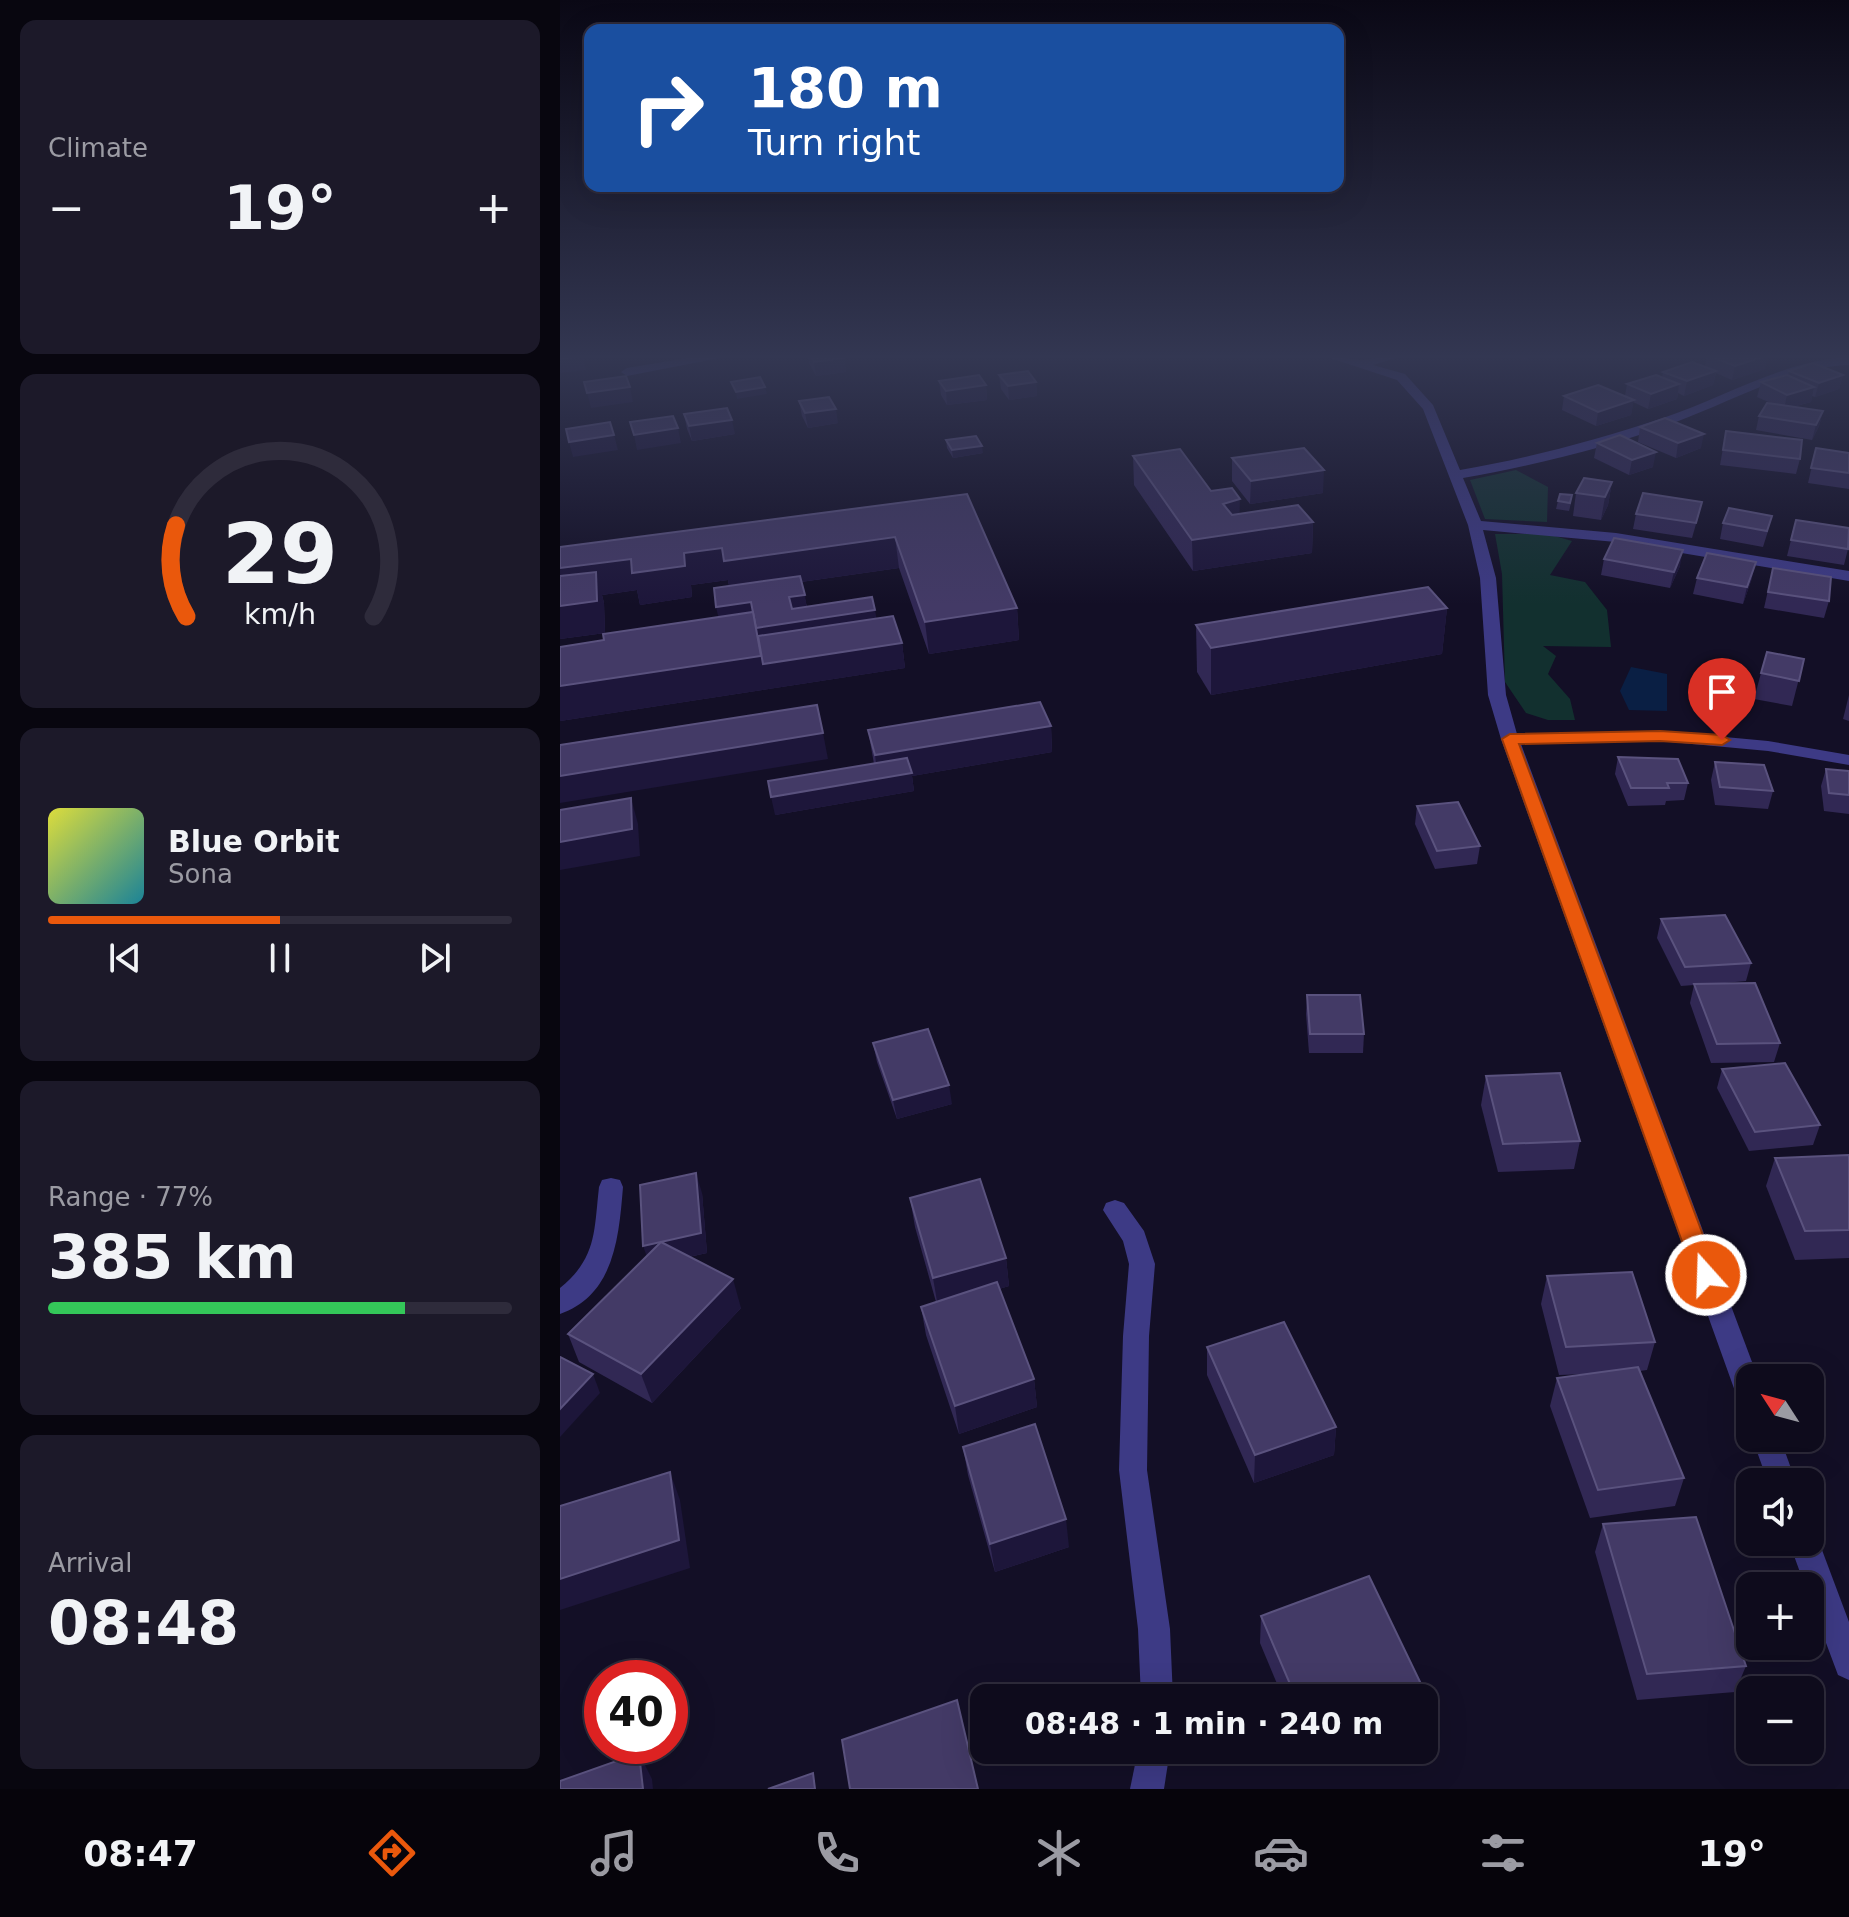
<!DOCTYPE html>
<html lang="en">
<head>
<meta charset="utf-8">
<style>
  :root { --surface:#0e0b1c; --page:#1c1929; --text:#f1f3f6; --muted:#9b9ba3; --line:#2e2b3b; --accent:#ea580c }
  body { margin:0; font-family:"DejaVu Sans",sans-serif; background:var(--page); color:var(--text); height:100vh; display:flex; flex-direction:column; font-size:30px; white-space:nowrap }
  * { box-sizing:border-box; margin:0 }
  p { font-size:26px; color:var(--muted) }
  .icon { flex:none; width:44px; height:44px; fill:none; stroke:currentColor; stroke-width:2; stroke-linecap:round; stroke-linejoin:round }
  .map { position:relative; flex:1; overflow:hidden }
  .details { display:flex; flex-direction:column; gap:20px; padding:20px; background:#08060f; width:560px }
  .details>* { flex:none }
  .hud { position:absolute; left:24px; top:24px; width:760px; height:168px; border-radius:16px; box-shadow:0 8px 32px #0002,0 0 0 2px var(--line); background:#1a4fa0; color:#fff; overflow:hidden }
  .needle { width:52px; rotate:306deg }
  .buttons { position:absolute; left:1176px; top:1364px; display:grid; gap:16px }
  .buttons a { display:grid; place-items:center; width:88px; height:88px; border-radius:16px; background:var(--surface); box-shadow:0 8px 32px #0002,0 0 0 2px var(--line); font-size:40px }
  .speed { position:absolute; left:24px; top:1660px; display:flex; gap:16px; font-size:40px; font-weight:700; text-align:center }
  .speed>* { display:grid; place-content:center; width:104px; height:104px; border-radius:50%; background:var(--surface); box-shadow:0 8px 32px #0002,0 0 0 2px var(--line); line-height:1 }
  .speed .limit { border:12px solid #d22; background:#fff; color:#111 }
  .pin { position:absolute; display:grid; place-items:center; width:68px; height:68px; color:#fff; margin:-82px -34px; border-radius:50% 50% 50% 0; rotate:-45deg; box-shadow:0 0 8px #0007 }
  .pin .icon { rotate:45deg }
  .me { position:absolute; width:88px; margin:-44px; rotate:340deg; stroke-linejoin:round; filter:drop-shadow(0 0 6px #0008) }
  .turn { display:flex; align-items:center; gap:28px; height:168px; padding:0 32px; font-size:36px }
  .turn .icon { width:104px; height:104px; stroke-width:2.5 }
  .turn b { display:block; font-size:56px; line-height:68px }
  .big { font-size:60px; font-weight:600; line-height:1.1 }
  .details .tile { flex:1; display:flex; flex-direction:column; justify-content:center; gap:12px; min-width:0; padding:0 28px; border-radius:16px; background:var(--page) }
  .details .dial { align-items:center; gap:0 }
  .dial svg { height:208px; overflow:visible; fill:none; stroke:var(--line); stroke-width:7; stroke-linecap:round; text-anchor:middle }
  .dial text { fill:var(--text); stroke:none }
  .song { display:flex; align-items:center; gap:24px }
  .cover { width:96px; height:96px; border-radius:12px; background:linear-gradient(135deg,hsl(60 70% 55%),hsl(190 70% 35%)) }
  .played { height:8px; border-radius:4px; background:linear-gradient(90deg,var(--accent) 50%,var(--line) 50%) }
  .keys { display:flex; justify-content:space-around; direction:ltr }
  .heat { display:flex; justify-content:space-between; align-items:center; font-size:44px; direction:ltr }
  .charge { height:12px; border-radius:6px; background:linear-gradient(90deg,#34c759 77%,var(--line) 0) }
  .trip { position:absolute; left:410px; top:1684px; width:468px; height:80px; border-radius:16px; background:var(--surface); box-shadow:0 8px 32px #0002,0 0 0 2px var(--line); font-weight:600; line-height:80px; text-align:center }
  .tabs { display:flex; height:128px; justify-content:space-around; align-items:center; background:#06040b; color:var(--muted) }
  .tabs .icon { width:56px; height:56px }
  .tabs .current { color:var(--accent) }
  .tabs b { font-size:36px; color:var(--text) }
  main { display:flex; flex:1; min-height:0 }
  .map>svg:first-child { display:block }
</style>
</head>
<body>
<main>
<section class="details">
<div class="tile"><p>Climate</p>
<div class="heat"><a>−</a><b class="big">19°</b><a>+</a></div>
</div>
<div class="tile dial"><svg viewBox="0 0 100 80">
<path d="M14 69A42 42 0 1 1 86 69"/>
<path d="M14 69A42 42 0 0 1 10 34" stroke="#ea580c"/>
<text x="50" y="56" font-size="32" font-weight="700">29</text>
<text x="50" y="72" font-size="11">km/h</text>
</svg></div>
<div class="tile">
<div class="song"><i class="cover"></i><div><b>Blue Orbit</b><p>Sona</p></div></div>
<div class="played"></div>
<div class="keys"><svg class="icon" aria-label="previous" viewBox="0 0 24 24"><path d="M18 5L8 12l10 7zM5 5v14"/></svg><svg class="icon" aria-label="pause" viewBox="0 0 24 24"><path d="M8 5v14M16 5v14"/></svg><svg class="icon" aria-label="next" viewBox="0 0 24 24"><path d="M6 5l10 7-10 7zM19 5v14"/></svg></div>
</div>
<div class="tile"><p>Range · 77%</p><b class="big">385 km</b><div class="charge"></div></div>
<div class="tile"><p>Arrival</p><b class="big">08:48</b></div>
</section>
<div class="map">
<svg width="1289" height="1789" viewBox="0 0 1289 1789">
  <rect width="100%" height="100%" fill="#130f26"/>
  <!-- green -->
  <g fill="#12302f">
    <path d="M956 470 988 487 987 522 925 519 910 480Z"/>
    <path d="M935 534H988L1012 541 990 575 1025 582 1047 610 1051 647 983 646 996 656 988 674 1010 699 1015 720H988L966 713 945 682 942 574Z"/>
  </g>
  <!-- water -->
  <path fill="#0a1f44" d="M1071 667 1107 674V711L1069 710 1060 691Z"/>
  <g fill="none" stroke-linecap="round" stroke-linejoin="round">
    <!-- minor -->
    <g fill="#3d3a85" fill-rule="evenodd">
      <path d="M151 354H180L67 376 61 372 67 368Z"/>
      <path d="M758 354C772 354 793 361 803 360 819 358 832 354 849 354L813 365 845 374 873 405 900 470C969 458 1037 440 1103 418 1164 398 1224 360 1289 357V365C1230 367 1171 402 1116 422 1051 447 972 466 903 478L921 521 1056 533 1289 571V581L1056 542 923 530 936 578 946 695 957 734 1100 731 1208 741 1289 755V765L1208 751 1100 741 961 744 1198 1378H1190V1406L1180 1402 1176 1394 941 739 928 695 920 578 908 525 863 409 837 380Z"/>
      <path d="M51 1178 60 1180 63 1187C59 1235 55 1295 0 1314V1288C37 1258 34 1231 39 1187L42 1180Z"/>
      <path d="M555 1200 564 1203 584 1231 595 1264 589 1336 587 1470 610 1629 613 1698H581L578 1629 559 1470 563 1336 569 1264 563 1241 543 1210 546 1203Z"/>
      <path d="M1192 1438H1220L1236 1482H1208Z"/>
      <path d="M1250 1530 1255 1532 1259 1542 1289 1622V1680L1278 1675 1250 1600V1586H1245L1229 1542H1250Z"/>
      <path d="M578 1750H610L604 1789H570Z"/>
    </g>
  </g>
  <!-- wall -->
  <g fill="#312854">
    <path d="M248 354H282L284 358 286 372 256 376 249 363Z"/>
    <path d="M950 354H981L965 360Z"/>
    <path d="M1147 355 1205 369 1172 380 1156 373 1153 385 1124 396 1118 393 1117 399 1088 409 1073 402 1071 415 1036 426 1002 410 1004 396H1065L1067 384 1102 378 1103 372 1145 367Z"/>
    <path d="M1229 371 1283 375 1279 389 1255 397 1252 396 1251 402 1233 407 1263 411 1259 426 1252 440 1196 430 1199 416 1213 404 1197 397 1201 382 1228 376Z"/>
    <path d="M439 375 476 382 477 396 449 400 441 389Z"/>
    <path d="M379 381 426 385 427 400 387 405 381 395Z"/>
    <path d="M239 401 278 423 248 428 242 416Z"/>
    <path d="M124 414 175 434 132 441 127 429Z"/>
    <path d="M1080 427 1141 448 1116 458 1078 442Z"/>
    <path d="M1166 431 1240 459 1236 474 1160 465Z"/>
    <path d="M386 440 423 453 393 458 387 448Z"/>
    <path d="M1037 443 1093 467 1069 475 1034 458Z"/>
    <path d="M1256 448 1289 453V489L1248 483Z"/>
    <path d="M573 456 651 491 680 514 753 522 752 553 633 571 574 485Z"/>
    <path d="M672 458 763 493 690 504 672 481Z"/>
    <path d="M1052 482 1048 505 1041 520 1013 516 1016 493Z"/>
    <path d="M407 494 457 608 459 640 369 654 339 568 241 582 247 607 316 619 342 643 345 668 0 721V647L44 640 159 617 169 586 168 580 131 585 132 597 80 605 77 590 42 595 44 603 45 633 0 639V547Z"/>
    <path d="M998 501 1011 503 1009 511 996 509Z"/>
    <path d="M1076 514 1138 517 1132 538 1073 529Z"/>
    <path d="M1236 520 1288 549 1284 565 1227 556Z"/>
    <path d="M1163 523 1208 531 1203 547 1160 539Z"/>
    <path d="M1044 559 1120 566 1110 588 1041 575Z"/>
    <path d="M1213 568 1269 601 1264 618 1204 608Z"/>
    <path d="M1137 578H1192L1183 604 1133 594Z"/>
    <path d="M887 608 882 654 651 695 637 672 636 625Z"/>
    <path d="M1244 659 1232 706 1194 699 1201 673Z"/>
    <path d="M1175 678 1169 698 1151 694 1153 686Z"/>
    <path d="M1289 695V721L1283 719Z"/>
    <path d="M491 726 492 752 352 776 354 791 215 815 314 764 308 730Z"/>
    <path d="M1058 757 1128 783 1124 800 1106 801 1105 805 1068 806 1055 774Z"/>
    <path d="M1155 762 1213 791 1208 809 1155 805 1151 780Z"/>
    <path d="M1266 769 1289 771V814L1264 811 1261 786Z"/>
    <path d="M857 806 920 846 917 864 875 869 855 824Z"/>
    <path d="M1101 919 1191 963 1186 981 1154 984 1220 1043 1214 1062 1151 1063 1130 1003 1134 985 1121 986 1097 938Z"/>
    <path d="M747 995 804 1034 803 1053H749L746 1014Z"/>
    <path d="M313 1043 392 1104 337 1119 317 1062Z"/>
    <path d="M1162 1069 1260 1125 1253 1145 1189 1151 1157 1088Z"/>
    <path d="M926 1076 1020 1141 1014 1169 938 1172 921 1105Z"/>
    <path d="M1289 1155V1258L1235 1260 1206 1186 1215 1158Z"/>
    <path d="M142 1193 147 1253 129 1257 181 1308 92 1403 19 1362 8 1334 86 1256Z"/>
    <path d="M350 1198 446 1258 449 1286 439 1289 474 1379 477 1407 399 1434 366 1335 361 1307 376 1302 355 1227Z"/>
    <path d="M987 1276 1095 1342 1087 1370 1080 1371 1124 1478 1115 1506 1030 1518 990 1406 997 1378 1028 1374 999 1375 981 1304Z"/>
    <path d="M647 1347 776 1427 774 1455 694 1483 647 1375Z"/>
    <path d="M403 1447 509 1547 435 1572 408 1475Z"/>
    <path d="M1043 1524 1186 1666 1175 1692 1077 1700 1035 1552Z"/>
    <path d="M701 1616 862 1686 859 1698H723L700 1643Z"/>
  </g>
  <!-- shaded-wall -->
  <g fill="#1d163a">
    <path d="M965 354H981L965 360Z"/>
    <path d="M1208 355 1205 369 1172 380 1175 366Z"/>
    <path d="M23 356 26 370 0 373V359Z"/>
    <path d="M284 358 286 372 256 376 254 362Z"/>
    <path d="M1156 371 1153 385 1124 396 1127 381Z"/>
    <path d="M1283 375 1279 389 1255 397 1259 383Z"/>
    <path d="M476 382 477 396 449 400 448 386Z"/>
    <path d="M1119 384 1117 399 1088 409 1091 394Z"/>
    <path d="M426 385 427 400 387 405 386 391Z"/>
    <path d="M70 387 73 402 31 408 27 393Z"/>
    <path d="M205 387 207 394 177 399 176 392Z"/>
    <path d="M1254 387 1251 402 1224 409 1227 395Z"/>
    <path d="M1074 400 1071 415 1036 426 1038 412Z"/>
    <path d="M276 409 278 423 248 428 245 413Z"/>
    <path d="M1263 411 1259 426 1252 440 1256 425Z"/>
    <path d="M172 420 175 434 132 441 129 426Z"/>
    <path d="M118 428 121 443 77 450 74 435Z"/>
    <path d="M1144 434 1141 448 1116 458 1118 443Z"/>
    <path d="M54 435 58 450 13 457 9 442Z"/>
    <path d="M422 446 423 453 393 458 392 450Z"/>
    <path d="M1096 452 1093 467 1069 475 1072 460Z"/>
    <path d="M764 470 763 493 690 504 691 481Z"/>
    <path d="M1052 482 1048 505 1041 520 1045 497Z"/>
    <path d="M680 499 679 529 663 504Z"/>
    <path d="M753 522 752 553 633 571 632 540Z"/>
    <path d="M335 537 339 568 170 592 168 580 131 585 132 597 80 605 77 590 42 595 44 603 45 633 0 639V568L162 548Z"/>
    <path d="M1123 550 1120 566 1110 588 1114 572Z"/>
    <path d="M1196 562 1192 578 1183 604 1187 587Z"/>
    <path d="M245 595 247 611 232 613 229 597Z"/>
    <path d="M191 602 196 628 315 610 318 627 342 643 345 668 0 721V686L160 624 156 607Z"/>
    <path d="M457 608 459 640 369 654 365 622Z"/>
    <path d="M887 608 882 654 651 695V648Z"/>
    <path d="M491 726 492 752 352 776 354 791 215 815 211 797 318 779 315 755Z"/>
    <path d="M263 733 268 759 0 803V776Z"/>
    <path d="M71 798 78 824 80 856 0 870V842Z"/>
    <path d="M389 1085 392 1104 337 1119 333 1100Z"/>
    <path d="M136 1173 142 1193 147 1253 90 1265 83 1246Z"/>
    <path d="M446 1258 449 1286 378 1307 373 1278Z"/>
    <path d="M173 1279 181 1308 92 1403 81 1374Z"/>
    <path d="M33 1374 40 1393 0 1437V1409Z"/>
    <path d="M474 1379 477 1407 399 1434 395 1406Z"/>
    <path d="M776 1427 774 1455 694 1483 695 1455Z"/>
    <path d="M110 1472 120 1500 130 1568 0 1610V1579Z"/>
    <path d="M506 1519 509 1547 435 1572 430 1544Z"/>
    <path d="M862 1686 859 1698H831Z"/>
    <path d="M747 1750H763L747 1757Z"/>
    <path d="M79 1753 92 1779 93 1789H83Z"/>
  </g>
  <!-- building -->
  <g fill="#433a66" stroke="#5a527e" stroke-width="2">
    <path d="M0 354H22L23 356 0 359Z"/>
    <path d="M249 354H282L284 358 254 362Z"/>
    <path d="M1150 354H1207L1208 355 1175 366 1147 355Z"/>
    <path d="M1132 362 1156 371 1127 381 1103 372Z"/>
    <path d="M1253 363 1283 375 1259 383 1229 371Z"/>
    <path d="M468 371 476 382 448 386 439 375Z"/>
    <path d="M419 375 426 385 386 391 379 381Z"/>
    <path d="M1096 375 1119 384 1091 394 1067 384Z"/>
    <path d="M1227 375 1254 387 1227 395 1201 382Z"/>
    <path d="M66 376 70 387 27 393 24 382Z"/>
    <path d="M200 377 205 387 176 392 171 382Z"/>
    <path d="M1038 385 1074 400 1038 412 1004 396Z"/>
    <path d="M269 397 276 409 245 413 239 401Z"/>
    <path d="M1207 403 1263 411 1256 425 1199 416Z"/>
    <path d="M167 408 172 420 129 426 124 414Z"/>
    <path d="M113 416 118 428 74 435 70 422Z"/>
    <path d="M1105 418 1144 434 1118 443 1080 427Z"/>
    <path d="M50 422 54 435 9 442 6 429Z"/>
    <path d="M1166 431 1242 440 1240 459 1163 450Z"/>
    <path d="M1060 435 1096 452 1072 460 1037 443Z"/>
    <path d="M416 436 422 446 392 450 386 440Z"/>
    <path d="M744 448 764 470 691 481 672 458Z"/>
    <path d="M1256 448 1289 453V473L1251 468Z"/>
    <path d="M620 449 651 491 672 488 680 499 663 504 672 515 738 505 753 522 632 540 573 456Z"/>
    <path d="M1024 478 1052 482 1045 497 1016 493Z"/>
    <path d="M1083 493 1142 502 1136 523 1076 514Z"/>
    <path d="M407 494 457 608 365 622 335 537 164 561 162 548 124 553 125 566 72 573 71 559 0 568V547Z"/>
    <path d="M1000 494 1012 495 1010 503 998 501Z"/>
    <path d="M1169 508 1212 516 1207 531 1163 523Z"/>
    <path d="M1236 520 1289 528 1288 549 1231 540Z"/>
    <path d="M1054 538 1123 550 1114 572 1044 559Z"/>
    <path d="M1147 553 1196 562 1187 587 1137 578Z"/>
    <path d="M1213 568 1271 577 1269 601 1208 592Z"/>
    <path d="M36 572 37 601 0 606V576Z"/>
    <path d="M240 576 245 595 229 597 232 609 312 597 315 610 196 628 191 602 156 607 154 588Z"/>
    <path d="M868 587 887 608 651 648 636 625Z"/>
    <path d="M193 612 201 656 0 686V647L44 640 43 634Z"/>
    <path d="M333 616 342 643 203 664 198 636Z"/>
    <path d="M1207 652 1244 659 1239 681 1201 673Z"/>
    <path d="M1157 675 1175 678 1171 689 1153 686Z"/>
    <path d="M480 702 491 726 315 755 308 730Z"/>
    <path d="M257 705 263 733 0 776V745Z"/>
    <path d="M1058 757 1118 759 1128 783H1107L1109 788H1071Z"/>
    <path d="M347 758 352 773 211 797 208 781Z"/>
    <path d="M1155 762 1204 765 1213 791 1160 787Z"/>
    <path d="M1266 769 1289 771V795L1269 793Z"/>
    <path d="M71 798 72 829 0 842V810Z"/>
    <path d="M898 802 920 846 877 851 857 806Z"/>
    <path d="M1165 915 1191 963 1125 967 1101 919Z"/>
    <path d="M1195 983 1220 1043 1157 1044 1134 984Z"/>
    <path d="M747 995H800L804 1034H750Z"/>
    <path d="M368 1029 389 1085 333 1100 313 1043Z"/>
    <path d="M1225 1063 1260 1125 1195 1132 1162 1069Z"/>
    <path d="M1000 1073 1020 1141 943 1144 926 1076Z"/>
    <path d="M1289 1155V1230L1245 1231 1215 1158Z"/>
    <path d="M136 1173 141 1233 83 1246 80 1185Z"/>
    <path d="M420 1179 446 1258 373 1278 350 1198Z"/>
    <path d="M101 1242 173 1279 81 1374 8 1334Z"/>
    <path d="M1072 1272 1095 1342 1006 1347 987 1276Z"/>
    <path d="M437 1282 474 1379 395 1406 361 1307Z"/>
    <path d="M724 1322 776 1427 695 1455 647 1347Z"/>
    <path d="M0 1357 33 1374 0 1409Z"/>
    <path d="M1078 1367 1124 1478 1038 1490 997 1378Z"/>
    <path d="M475 1424 506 1519 430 1544 403 1447Z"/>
    <path d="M110 1472 119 1540 0 1579V1506Z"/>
    <path d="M1136 1517 1186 1666 1087 1674 1043 1524Z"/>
    <path d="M809 1576 862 1686 831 1698H736L701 1616Z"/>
    <path d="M397 1700 418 1789H290L282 1740Z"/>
    <path d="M79 1753 83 1789H0V1781Z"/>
    <path d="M253 1773 255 1789H208Z"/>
  </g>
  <!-- sky -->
  <linearGradient id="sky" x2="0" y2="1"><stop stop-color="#0a0815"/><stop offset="0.59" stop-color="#333752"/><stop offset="1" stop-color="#333752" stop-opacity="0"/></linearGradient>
  <rect width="1289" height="605" fill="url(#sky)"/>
  <!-- route -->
  <path fill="#ea580c" stroke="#983908" stroke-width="2" d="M1100 731 1162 735 1170 740 1162 745 1100 741 959 744 1158 1275 1154 1282 1146 1284 1138 1282 1134 1275 942 739 950 734Z"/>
</svg>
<div class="buttons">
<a><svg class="needle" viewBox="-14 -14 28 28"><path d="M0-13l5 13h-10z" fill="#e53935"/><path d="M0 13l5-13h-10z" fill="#9b9ba3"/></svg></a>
<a><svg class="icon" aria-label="sound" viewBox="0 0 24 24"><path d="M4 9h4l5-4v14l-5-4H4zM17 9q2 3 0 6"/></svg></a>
<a>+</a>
<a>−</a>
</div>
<div class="speed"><div class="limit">40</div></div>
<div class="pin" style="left:1162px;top:740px;background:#d93025"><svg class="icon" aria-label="arrive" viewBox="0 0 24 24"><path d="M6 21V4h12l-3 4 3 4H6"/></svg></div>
<svg class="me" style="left:1146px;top:1275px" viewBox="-20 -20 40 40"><circle r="17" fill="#ea580c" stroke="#fff" stroke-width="3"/><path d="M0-11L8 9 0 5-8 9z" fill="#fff"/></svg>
<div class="trip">08:48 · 1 min · 240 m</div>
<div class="hud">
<div class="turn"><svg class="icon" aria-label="right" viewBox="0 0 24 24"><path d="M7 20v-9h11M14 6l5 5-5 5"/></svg><div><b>180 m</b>Turn right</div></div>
</div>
</div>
</main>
<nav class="tabs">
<b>08:47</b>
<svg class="icon current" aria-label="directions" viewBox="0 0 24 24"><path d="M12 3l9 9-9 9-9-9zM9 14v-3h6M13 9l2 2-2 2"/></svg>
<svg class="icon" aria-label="music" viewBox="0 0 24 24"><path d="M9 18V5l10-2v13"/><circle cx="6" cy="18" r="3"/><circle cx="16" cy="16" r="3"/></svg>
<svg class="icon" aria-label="phone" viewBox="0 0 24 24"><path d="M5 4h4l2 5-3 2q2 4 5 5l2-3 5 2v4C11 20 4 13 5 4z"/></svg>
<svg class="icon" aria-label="climate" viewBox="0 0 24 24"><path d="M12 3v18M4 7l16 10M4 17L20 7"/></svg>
<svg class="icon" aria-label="car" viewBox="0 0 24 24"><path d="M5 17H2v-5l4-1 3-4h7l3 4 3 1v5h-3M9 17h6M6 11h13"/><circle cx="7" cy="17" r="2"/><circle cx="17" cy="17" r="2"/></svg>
<svg class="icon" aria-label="filters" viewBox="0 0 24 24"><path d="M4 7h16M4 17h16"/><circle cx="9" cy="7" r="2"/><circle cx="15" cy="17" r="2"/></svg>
<b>19°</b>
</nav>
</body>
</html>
